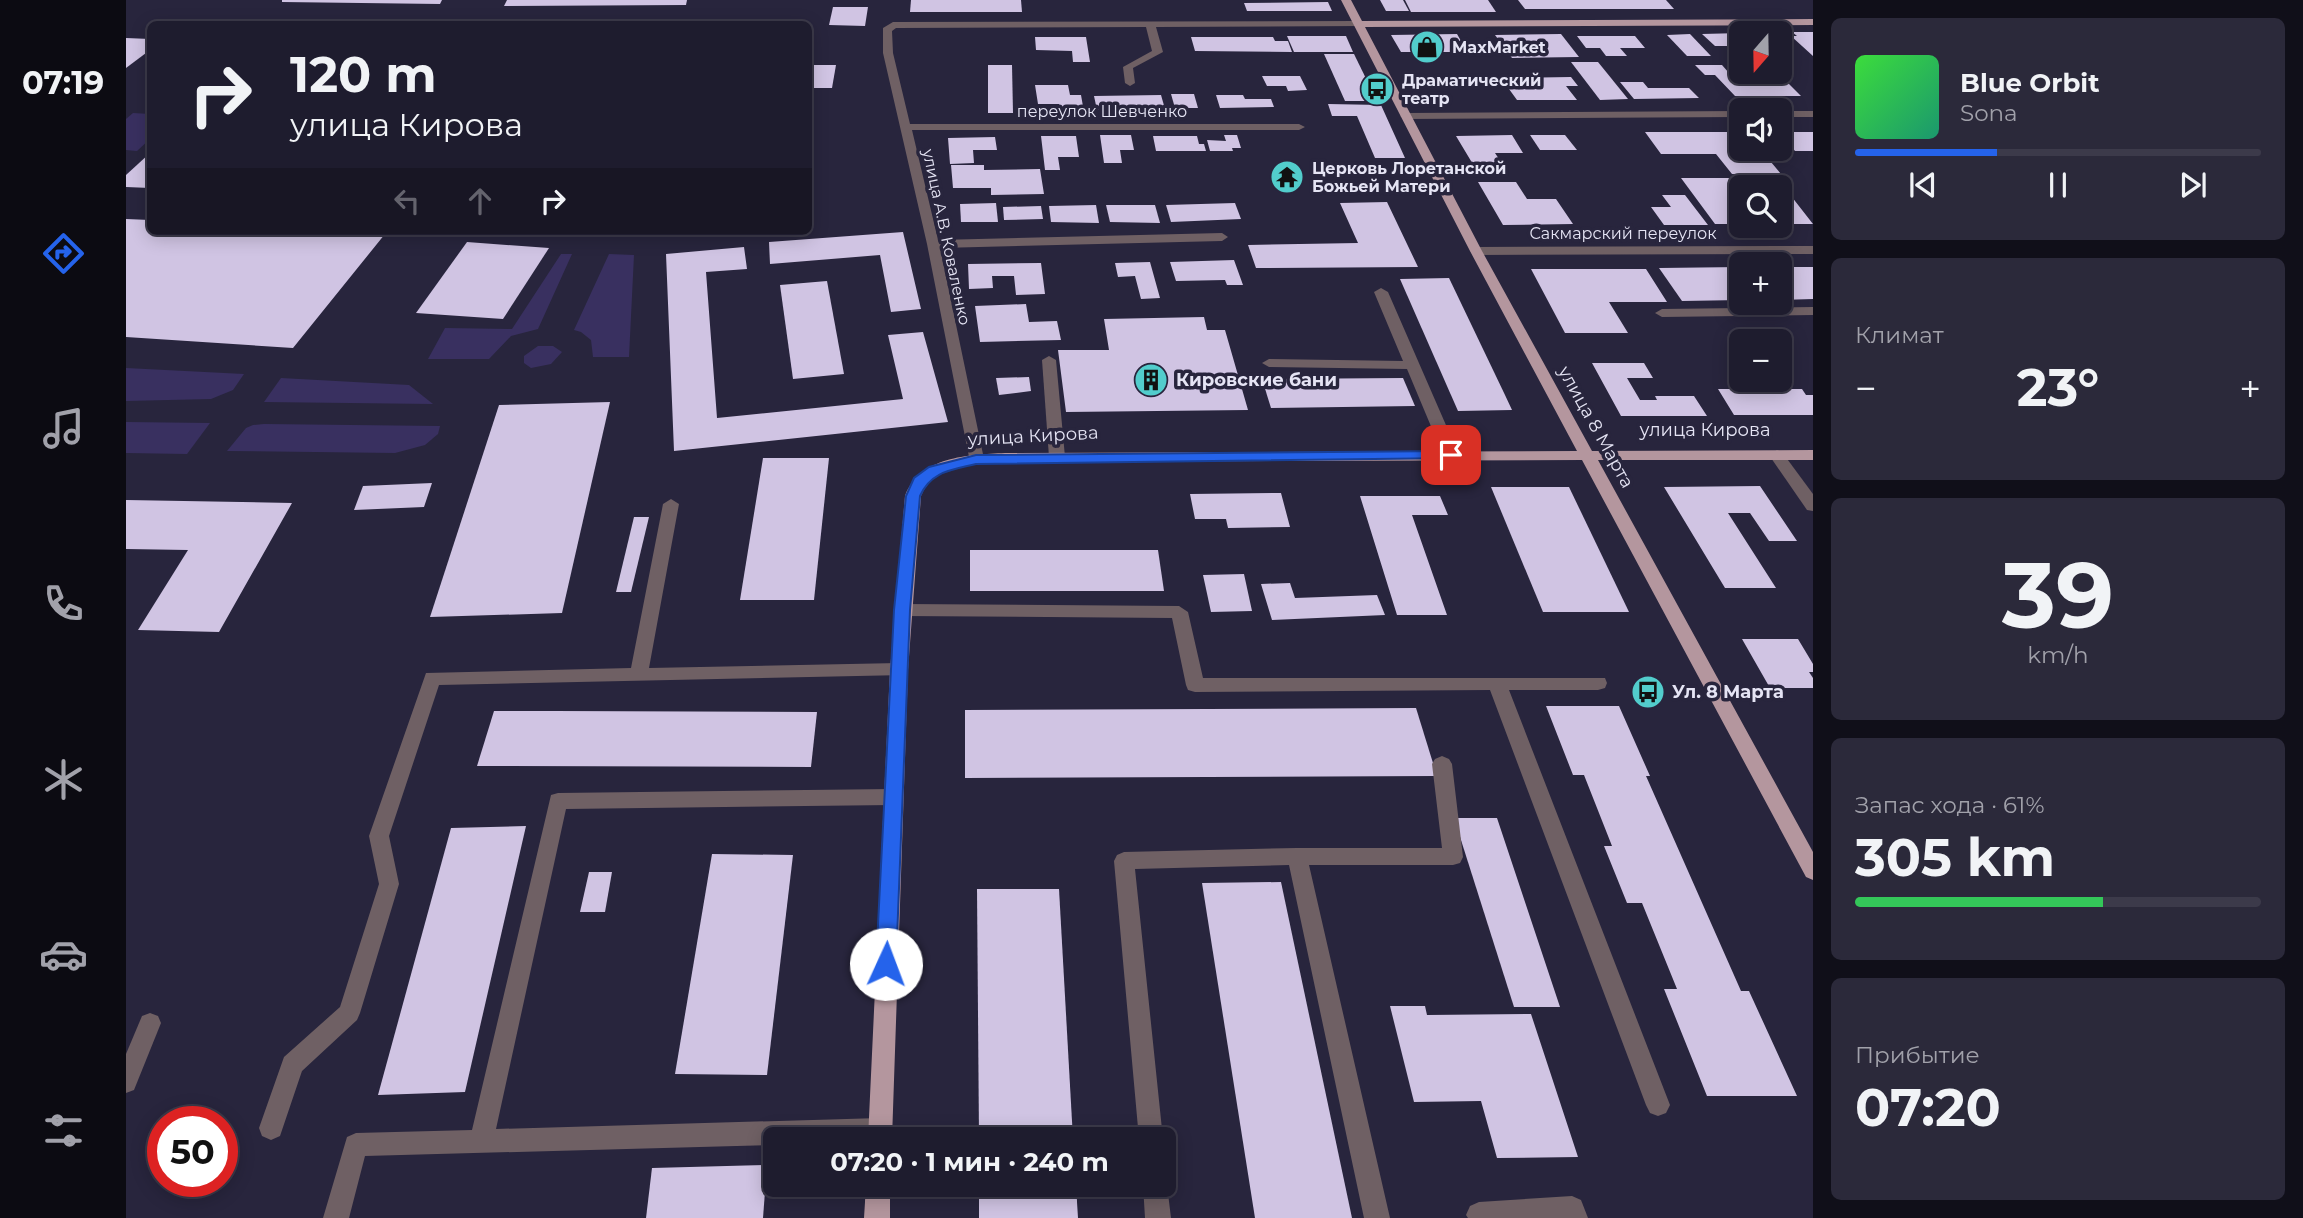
<!DOCTYPE html>
<html lang="ru">
<head>
<meta charset="utf-8">
<style>
  :root { --surface:#1e1c2e; --page:#2b293a; --text:#f1f3f6; --muted:#a1a1aa; --line:#3c3a4a; --accent:#2563eb }
  body { margin:0; font-family:Montserrat,sans-serif; background:var(--page); color:var(--text); height:100vh; display:flex; flex-direction:column; font-size:26px; white-space:nowrap }
  * { box-sizing:border-box; margin:0 }
  p { font-size:23px; color:var(--muted) }
  .icon { flex:none; width:38px; height:38px; fill:none; stroke:currentColor; stroke-width:2; stroke-linecap:round; stroke-linejoin:round }
  .map { position:relative; flex:1; overflow:hidden }
  .sheet { display:flex; flex-direction:column; gap:18px; padding:18px; background:#100f19; width:490px }
  .sheet>* { flex:none }
  .guide { position:absolute; left:21px; top:21px; width:665px; height:214px; border-radius:10px; box-shadow:0 4px 18px #0003,0 0 0 2px var(--line); background:#1e1c2e; color:var(--text); overflow:hidden }
  .needle { width:46px; rotate:200deg }
  .tools { position:absolute; left:1603px; top:21px; display:grid; gap:14px }
  .tools a { display:grid; place-items:center; width:63px; height:63px; border-radius:10px; background:var(--surface); box-shadow:0 4px 18px #0003,0 0 0 2px var(--line); font-size:35px }
  .speed { position:absolute; left:21px; top:1106px; display:flex; gap:14px; font-size:35px; font-weight:700; text-align:center }
  .speed>* { display:grid; place-content:center; width:91px; height:91px; border-radius:50%; background:var(--surface); box-shadow:0 4px 18px #0003,0 0 0 2px var(--line); line-height:1 }
  .speed .limit { border:10px solid #d22; background:#fff; color:#111 }
  .pin { position:absolute; display:grid; place-items:center; width:60px; height:60px; color:#fff; margin:-30px; border-radius:14px; box-shadow:0 4px 10px #0006 }
  .me { position:absolute; width:77px; margin:-38px; rotate:2deg; stroke-linejoin:round; filter:drop-shadow(0 0 5px #0008) }
  .turn { display:flex; align-items:center; gap:24px; height:147px; padding:0 28px; font-size:32px }
  .turn .icon { width:91px; height:91px; stroke-width:2.5 }
  .turn b { display:block; font-size:49px; line-height:60px }
  .lanes { display:flex; align-items:center; height:66px; padding:0 28px; background:#0003; justify-content:center; gap:35px; direction:ltr }
  .lanes .off { opacity:.35 }
  .big { font-size:52px; font-weight:700; line-height:1.1 }
  .sheet .widget { flex:1; display:flex; flex-direction:column; justify-content:center; gap:10px; min-width:0; padding:0 24px; border-radius:10px; background:var(--page) }
  .sheet .dial { align-items:center; gap:0 }
  .dial b { font-size:91px; line-height:1 }
  .song { display:flex; align-items:center; gap:21px }
  .cover { width:84px; height:84px; border-radius:10px; background:linear-gradient(135deg,hsl(120 70% 55%),hsl(160 70% 35%)) }
  .played { height:7px; border-radius:4px; background:linear-gradient(90deg,var(--accent) 35%,var(--line) 35%) }
  .keys { display:flex; justify-content:space-around; direction:ltr }
  .heat { display:flex; justify-content:space-between; align-items:center; font-size:38px; direction:ltr }
  .charge { height:10px; border-radius:5px; background:linear-gradient(90deg,#34c759 61%,var(--line) 0) }
  .trip { position:absolute; left:637px; top:1127px; width:413px; height:70px; border-radius:10px; background:var(--surface); box-shadow:0 4px 18px #0003,0 0 0 2px var(--line); font-weight:700; line-height:70px; text-align:center }
  main { display:flex; flex:1; min-height:0 }
  .tabs { display:flex; flex-direction:column; width:126px; justify-content:space-around; align-items:center; background:#0c0b12; color:var(--muted) }
  .tabs .icon { width:49px; height:49px }
  .tabs .on { color:var(--accent) }
  .tabs b { font-size:32px; color:var(--text) }
  .map>svg:first-child { display:block }
</style>
</head>
<body>
<main>
<nav class="tabs">
<b>07:19</b>
<svg class="icon on" aria-label="directions" viewBox="0 0 24 24"><path d="M12 3l9 9-9 9-9-9zM9 14v-3h6M13 9l2 2-2 2"/></svg>
<svg class="icon" aria-label="music" viewBox="0 0 24 24"><path d="M9 18V5l10-2v13"/><circle cx="6" cy="18" r="3"/><circle cx="16" cy="16" r="3"/></svg>
<svg class="icon" aria-label="phone" viewBox="0 0 24 24"><path d="M5 4h4l2 5-3 2q2 4 5 5l2-3 5 2v4C11 20 4 13 5 4z"/></svg>
<svg class="icon" aria-label="climate" viewBox="0 0 24 24"><path d="M12 3v18M4 7l16 10M4 17L20 7"/></svg>
<svg class="icon" aria-label="car" viewBox="0 0 24 24"><path d="M5 17H2v-5l4-1 3-4h7l3 4 3 1v5h-3M9 17h6M6 11h13"/><circle cx="7" cy="17" r="2"/><circle cx="17" cy="17" r="2"/></svg>
<svg class="icon" aria-label="filters" viewBox="0 0 24 24"><path d="M4 7h16M4 17h16"/><circle cx="9" cy="7" r="2"/><circle cx="15" cy="17" r="2"/></svg>
</nav>
<div class="map">
<svg width="1687" height="1218" viewBox="0 0 1687 1218">
  <rect width="100%" height="100%" fill="#28253d"/>
  <!-- green -->
  <g fill="#393060">
    <path d="M7 113 24 114V139L11 151 0 150V119Z"/>
    <path d="M435 254H446L412 329 385 336 363 359H302L319 328 386 329Z"/>
    <path d="M483 254 508 255 503 357H467L465 340 455 332 448 330Z"/>
    <path d="M412 346H427L436 352 425 364 405 368 398 363V356Z"/>
    <path d="M0 368 118 374 107 390 85 399 0 401Z"/>
    <path d="M155 378 283 385 307 404 138 402Z"/>
    <path d="M0 422 84 423 61 454 0 453Z"/>
    <path d="M127 425 138 424 314 426 312 434 299 445 269 453 101 451 120 428Z"/>
  </g>
  <!-- building -->
  <g fill="#d0c4e3">
    <path d="M156 0H316L314 4 156 2Z"/>
    <path d="M381 0H561L560 5 378 6Z"/>
    <path d="M785 0H895L896 12H784Z"/>
    <path d="M1254 0H1277L1283 11H1260Z"/>
    <path d="M1279 0H1362L1370 12H1285Z"/>
    <path d="M1392 0H1540L1548 9H1399Z"/>
    <path d="M1202 2 1206 11H1121L1118 3Z"/>
    <path d="M707 7H742L739 26 703 25Z"/>
    <path d="M1666 32H1687V56L1665 36H1671Z"/>
    <path d="M1615 33V46H1589L1576 34Z"/>
    <path d="M1331 34 1339 48H1331L1333 52H1275L1265 35Z"/>
    <path d="M1435 34 1453 57 1386 58 1369 35Z"/>
    <path d="M1564 34 1585 56H1561L1541 35Z"/>
    <path d="M1161 36H1220L1227 52H1168Z"/>
    <path d="M1451 36H1509L1519 48H1494L1501 56H1480L1474 48H1460Z"/>
    <path d="M909 37H960L964 62H947L946 51 910 50Z"/>
    <path d="M1065 37H1147L1149 41H1162L1166 52 1069 51Z"/>
    <path d="M0 38 24 39V50L0 68Z"/>
    <path d="M1198 54H1228L1251 101H1219Z"/>
    <path d="M1445 62H1472L1502 99 1474 100Z"/>
    <path d="M682 65H710L706 88H682Z"/>
    <path d="M862 65H886L887 113H862Z"/>
    <path d="M1569 65H1596L1603 73H1652L1675 96H1609L1589 75H1579Z"/>
    <path d="M1136 76H1174L1181 90 1162 91 1160 86H1141Z"/>
    <path d="M1445 77 1452 86H1440L1451 100H1391L1375 78Z"/>
    <path d="M1494 82H1517L1522 88H1563L1573 98 1508 99Z"/>
    <path d="M909 85H942L944 95H955L958 112H934L933 104H912Z"/>
    <path d="M1045 94H1068L1072 108H1049Z"/>
    <path d="M1035 95 1039 109 971 110 968 96Z"/>
    <path d="M1090 95H1117L1119 99H1145L1148 107 1094 108Z"/>
    <path d="M1202 104 1255 105 1279 158H1249L1231 116H1206Z"/>
    <path d="M1519 132H1615V149H1634L1655 174H1606L1590 154H1535Z"/>
    <path d="M1654 132H1687V151H1669Z"/>
    <path d="M974 135H1005L1008 150H994L996 163H978Z"/>
    <path d="M1098 135H1111L1115 148H1106L1107 151H1084L1081 140 1100 141Z"/>
    <path d="M1386 135 1397 153H1369L1377 165 1348 166 1330 136Z"/>
    <path d="M1404 135H1439L1451 150H1414Z"/>
    <path d="M915 136H950L953 157H932L934 170H919Z"/>
    <path d="M1027 136H1071L1073 144H1078L1080 151H1030Z"/>
    <path d="M869 137 871 150H847L848 163 824 164 822 138Z"/>
    <path d="M24 153V188L0 187V175Z"/>
    <path d="M825 165H858V170L914 169 918 194 865 195V188H827Z"/>
    <path d="M1555 178H1651L1687 224H1654V187H1615V224H1589Z"/>
    <path d="M1352 182H1390L1401 199H1430L1447 224 1377 225Z"/>
    <path d="M1536 195H1559L1582 225H1538L1525 207H1545Z"/>
    <path d="M1261 202 1292 267 1130 268 1122 245 1232 243 1214 203Z"/>
    <path d="M870 203 872 222H835L834 204Z"/>
    <path d="M1109 203 1115 219 1045 222 1040 205Z"/>
    <path d="M970 205 973 223 925 222 923 206Z"/>
    <path d="M980 205H1029L1034 223 984 222Z"/>
    <path d="M915 206 917 219 878 220 877 207Z"/>
    <path d="M0 219 24 220V231H206L259 234 167 348 0 337Z"/>
    <path d="M777 232 795 309 765 312 754 255 644 264 643 242Z"/>
    <path d="M341 242 423 248 377 319 290 313Z"/>
    <path d="M618 247 621 269 580 272 591 418 777 399 762 335 797 332 822 422 548 451 540 254Z"/>
    <path d="M1108 260 1117 285H1101L1099 280 1050 281 1044 262Z"/>
    <path d="M1024 262 1034 298 1015 299 1009 276 992 277 989 263Z"/>
    <path d="M915 263 919 294 890 295 888 276H866L867 288 843 289 842 264Z"/>
    <path d="M1615 267V300L1556 301 1533 268Z"/>
    <path d="M1654 267H1687V299L1654 300Z"/>
    <path d="M1405 269H1520L1541 302H1483L1502 333H1439Z"/>
    <path d="M1323 278 1379 395 1386 410 1332 411 1274 279Z"/>
    <path d="M701 281 718 374 667 379 654 285Z"/>
    <path d="M900 304 903 322 931 321 935 340 854 342 849 306Z"/>
    <path d="M1078 317 1081 330H1099L1122 410 940 412 932 350H983L978 319Z"/>
    <path d="M1466 363H1518L1527 378H1501L1514 400H1531L1529 396H1568L1581 416H1495Z"/>
    <path d="M903 377 905 391 873 395 870 378Z"/>
    <path d="M1277 378 1289 406 1145 408 1136 379Z"/>
    <path d="M1592 389H1676L1680 395H1687V415H1608Z"/>
    <path d="M484 402 436 613 304 617 373 405Z"/>
    <path d="M637 458H703L688 600H614Z"/>
    <path d="M306 483 298 507 228 510 237 486Z"/>
    <path d="M1634 486 1671 541H1643L1624 513H1602L1650 588H1599L1538 487Z"/>
    <path d="M1365 487H1443L1503 612H1417Z"/>
    <path d="M1155 493 1164 527 1102 528 1100 519H1069L1064 494Z"/>
    <path d="M1234 496H1314L1322 515H1286L1321 615H1271Z"/>
    <path d="M0 500 166 503 93 632 12 630 62 550 0 549Z"/>
    <path d="M508 517H523L505 592H490Z"/>
    <path d="M844 550H1032L1038 591H844Z"/>
    <path d="M1118 574 1126 611 1085 612 1077 575Z"/>
    <path d="M1164 583 1169 598 1251 595 1259 615 1146 620 1135 584Z"/>
    <path d="M1616 639H1672L1687 664V672H1683L1687 678V688H1644Z"/>
    <path d="M1420 706H1493L1524 776H1520L1615 991H1623L1671 1096H1581L1538 989H1551L1516 903H1501L1478 846H1486L1458 775H1447Z"/>
    <path d="M1290 708 1311 776 839 778V710Z"/>
    <path d="M368 711H428L691 712 685 767 351 766Z"/>
    <path d="M1328 818H1371L1434 1007H1388Z"/>
    <path d="M400 826 339 1092 252 1095 325 828Z"/>
    <path d="M586 854 667 855 641 1075 549 1074Z"/>
    <path d="M463 872H486L479 912H454Z"/>
    <path d="M1155 882 1226 1218H1129L1076 883Z"/>
    <path d="M851 889H933L947 1139H853Z"/>
    <path d="M1264 1006H1299L1301 1015 1405 1014 1452 1157 1371 1158 1355 1101 1288 1102Z"/>
    <path d="M641 1165 637 1218H520L526 1168Z"/>
    <path d="M853 1185H950L952 1218H853Z"/>
  </g>
  <g fill="none" stroke-linecap="round" stroke-linejoin="round">
    <!-- minor -->
    <g fill="#6f6064" fill-rule="evenodd">
      <path d="M1233 21 1238 24 1237 26 1030 27 1037 52 1007 68 1009 83 1004 86 999 83 997 67 1026 51 1020 27 770 28 766 31 767 53 784 124H1173L1179 127 1173 130H786L812 240 1096 233 1102 237 1096 241 814 248 858 459 850 464 844 462 801 244 757 53V28L767 22Z"/>
      <path d="M1615 111V117L1280 119 1274 116 1280 113Z"/>
      <rect x="1654" y="111" width="33" height="6"/>
      <path d="M1687 246V254L1350 255 1344 251 1350 247Z"/>
      <path d="M1255 288 1262 292 1333 455 1330 458H1320L1317 455 1281 369 1143 367 1136 363 1143 359 1277 361 1248 292Z"/>
      <path d="M1687 307V315L1536 317 1529 313 1536 309Z"/>
      <path d="M923 356 930 360 939 457 931 462 923 457 916 360Z"/>
      <path d="M1651 450 1656 452 1687 494V511L1681 510 1643 455Z"/>
      <path d="M545 499 553 504 523 668 773 663 779 665 782 670 779 675 313 685 263 836 273 884 234 1013 231 1020 176 1071 154 1136 145 1140 136 1136 133 1128 158 1057 214 1007 253 884 243 836 300 673 505 668 537 504Z"/>
      <path d="M776 604 1053 606 1062 612 1077 678H1479L1481 683 1479 688 1472 690H1383L1544 1105 1540 1113 1532 1116 1524 1113 1520 1105 1364 690 1069 692 1062 690 1060 685 1046 618 776 616 767 610Z"/>
      <path d="M1316 756 1323 759 1326 764 1337 857 1334 863 1327 865H1183L1264 1218H1238L1163 865 1009 869 1037 1139H1013L988 861 991 855 998 852 1171 848H1316L1306 764 1309 759Z"/>
      <path d="M767 789 774 791 777 797 774 803 767 805 440 809 370 1129 754 1118 763 1122 766 1130 763 1138 649 1139V1145L239 1156 223 1218H197L221 1137 230 1133 346 1130 425 795 432 793Z"/>
      <path d="M24 1013 32 1016 35 1023 8 1090 0 1093V1054L16 1016Z"/>
      <path d="M1038 1176 1041 1185 1045 1218H1019L1017 1185H1038Z"/>
      <path d="M1446 1196 1455 1200 1462 1218H1342L1340 1215 1344 1206 1353 1202Z"/>
    </g>
    <!-- major -->
    <g fill="#b4969e" fill-rule="evenodd">
      <path d="M1215 0H1225L1236 21 1687 19V25L1239 27 1356 251 1466 451 1687 450V460H1472L1687 852V880L1680 877 1456 460 899 462C866 463 809 459 795 496L782 670 766 1139H742L764 670 779 496C794 456 842 455 879 453L1451 451 1344 251Z"/>
      <path d="M740 1185H764V1218H738Z"/>
    </g>
  </g>
  <!-- route -->
  <path fill="#2563eb" stroke="#184099" stroke-width="2" d="M1325 451 1330 452V458L850 464C826 470 805 471 794 496L784 610 770 964 767 971 760 973 753 971 750 964 768 610 780 496 788 478 803 467 850 455Z"/>
  <!-- icons -->
  <defs>
    <symbol id="shop-disc" viewBox="-11 -11 22 22"><circle r="9.5" fill="#52cdcc" stroke="#28253d"/><path d="M-5-2.5h2.3a2.7 3.5 0 0 1 5.4 0H5L5.5 6h-11ZM-1.5-2.5h3a1.5 2.3 0 0 0-3 0Z" fill="#111"/></symbol>
    <symbol id="bus-disc" viewBox="-11 -11 22 22"><circle r="9.5" fill="#52cdcc" stroke="#28253d"/><path d="M-5-6H5V4H4V6H2V4H-2V6H-4V4H-5ZM-3.5-4V0h7V-4ZM-3.5 1.2v1.5H-2V1.2ZM2 1.2v1.5H3.5V1.2Z" fill="#111"/></symbol>
    <symbol id="temple-disc" viewBox="-11 -11 22 22"><circle r="9.5" fill="#52cdcc" stroke="#28253d"/><path d="M0-6L5-2H3V0L6.5 2.5H4V6H1.5V3h-3V6H-4V2.5H-6.5L-3 0V-2H-5Z" fill="#111"/></symbol>
    <symbol id="building-disc" viewBox="-11 -11 22 22"><circle r="9.5" fill="#52cdcc" stroke="#28253d"/><path d="M-4-6H4V6H1V3H-1V6H-4ZM-2.5-4.3h1.7v1.8h-1.7ZM.8-4.3h1.7v1.8H.8ZM-2.5-1h1.7V.8h-1.7ZM.8-1h1.7V.8H.8Z" fill="#111"/></symbol>
  </defs>
  <g fill-rule="evenodd">
    <use href="#shop-disc" x="1282" y="28" width="38" height="38"/>
    <use href="#bus-disc" x="1232" y="70" width="38" height="38"/>
    <use href="#temple-disc" x="1142" y="158" width="38" height="38"/>
    <use href="#building-disc" x="1006" y="361" width="38" height="38"/>
    <use href="#bus-disc" x="1503" y="673" width="38" height="38"/>
  </g>
  <g text-anchor="middle" stroke-width="7" stroke-linejoin="round" paint-order="stroke">
    <!-- far-poi labels -->
    <g font-size="16" font-weight="bold" fill="#e5e4f4" stroke="#28253d" text-anchor="start">
      <text x="1326" y="53">MaxMarket</text>
      <text x="1276" y="86">Драматический<tspan x="1276" dy="18">театр</tspan></text>
      <text x="1186" y="174">Церковь Лоретанской<tspan x="1186" dy="18">Божьей Матери</tspan></text>
    </g>
    <!-- far-street labels -->
    <g font-size="16" fill="#e5e4f4" stroke="#28253d">
      <text x="976" y="117">переулок Шевченко</text>
      <text x="1497" y="239">Сакмарский переулок</text>
      <text transform="translate(821 237) rotate(78)" y="6">улица А.В. Коваленко</text>
    </g>
    <!-- poi labels -->
    <g font-size="18" font-weight="bold" fill="#e5e4f4" stroke="#28253d" text-anchor="start">
      <text x="1050" y="386">Кировские бани</text>
      <text x="1546" y="698">Ул. 8 Марта</text>
    </g>
    <!-- street labels -->
    <g font-size="18" fill="#e5e4f4" stroke="#28253d">
      <text transform="translate(1470 427) rotate(61)" y="6">улица 8 Марта</text>
      <text x="1579" y="436">улица Кирова</text>
      <text transform="translate(907 436) rotate(-3)" y="6">улица Кирова</text>
    </g>
  </g>
</svg>
<div class="tools">
<a><svg class="needle" viewBox="-14 -14 28 28"><path d="M0-13l5 13h-10z" fill="#e53935"/><path d="M0 13l5-13h-10z" fill="#a1a1aa"/></svg></a>
<a><svg class="icon" aria-label="sound" viewBox="0 0 24 24"><path d="M4 9h4l5-4v14l-5-4H4zM17 9q2 3 0 6"/></svg></a>
<a><svg class="icon" aria-label="search" viewBox="0 0 24 24"><circle cx="10" cy="10" r="6"/><path d="M15 15l6 6"/></svg></a>
<a>+</a>
<a>−</a>
</div>
<div class="speed"><div class="limit">50</div></div>
<div class="pin" style="left:1325px;top:455px;background:#d93025"><svg class="icon" aria-label="arrive" viewBox="0 0 24 24"><path d="M6 21V4h12l-3 4 3 4H6"/></svg></div>
<svg class="me" style="left:760px;top:964px" viewBox="-20 -20 40 40"><circle r="19" fill="#fff"/><path d="M0-13L10 11 0 6-10 11z" fill="#2563eb"/></svg>
<div class="trip">07:20 · 1 мин · 240 m</div>
<div class="guide">
<div class="turn"><svg class="icon" aria-label="right" viewBox="0 0 24 24"><path d="M7 20v-9h11M14 6l5 5-5 5"/></svg><div><b>120 m</b>улица Кирова</div></div>
<div class="lanes"><svg class="icon off" aria-label="left" viewBox="0 0 24 24"><path d="M17 20v-9H6M10 6l-5 5 5 5"/></svg><svg class="icon off" aria-label="ahead" viewBox="0 0 24 24"><path d="M12 20V5M6 11l6-6 6 6"/></svg><svg class="icon" aria-label="right" viewBox="0 0 24 24"><path d="M7 20v-9h11M14 6l5 5-5 5"/></svg></div>
</div>
</div>
<section class="sheet">
<div class="widget">
<div class="song"><i class="cover"></i><div><b>Blue Orbit</b><p>Sona</p></div></div>
<div class="played"></div>
<div class="keys"><svg class="icon" aria-label="previous" viewBox="0 0 24 24"><path d="M18 5L8 12l10 7zM5 5v14"/></svg><svg class="icon" aria-label="pause" viewBox="0 0 24 24"><path d="M8 5v14M16 5v14"/></svg><svg class="icon" aria-label="next" viewBox="0 0 24 24"><path d="M6 5l10 7-10 7zM19 5v14"/></svg></div>
</div>
<div class="widget"><p>Климат</p>
<div class="heat"><a>−</a><b class="big">23°</b><a>+</a></div>
</div>
<div class="widget dial"><b>39</b><p>km/h</p></div>
<div class="widget"><p>Запас хода · 61%</p><b class="big">305 km</b><div class="charge"></div></div>
<div class="widget"><p>Прибытие</p><b class="big">07:20</b></div>
</section>
</main>
</body>
</html>
